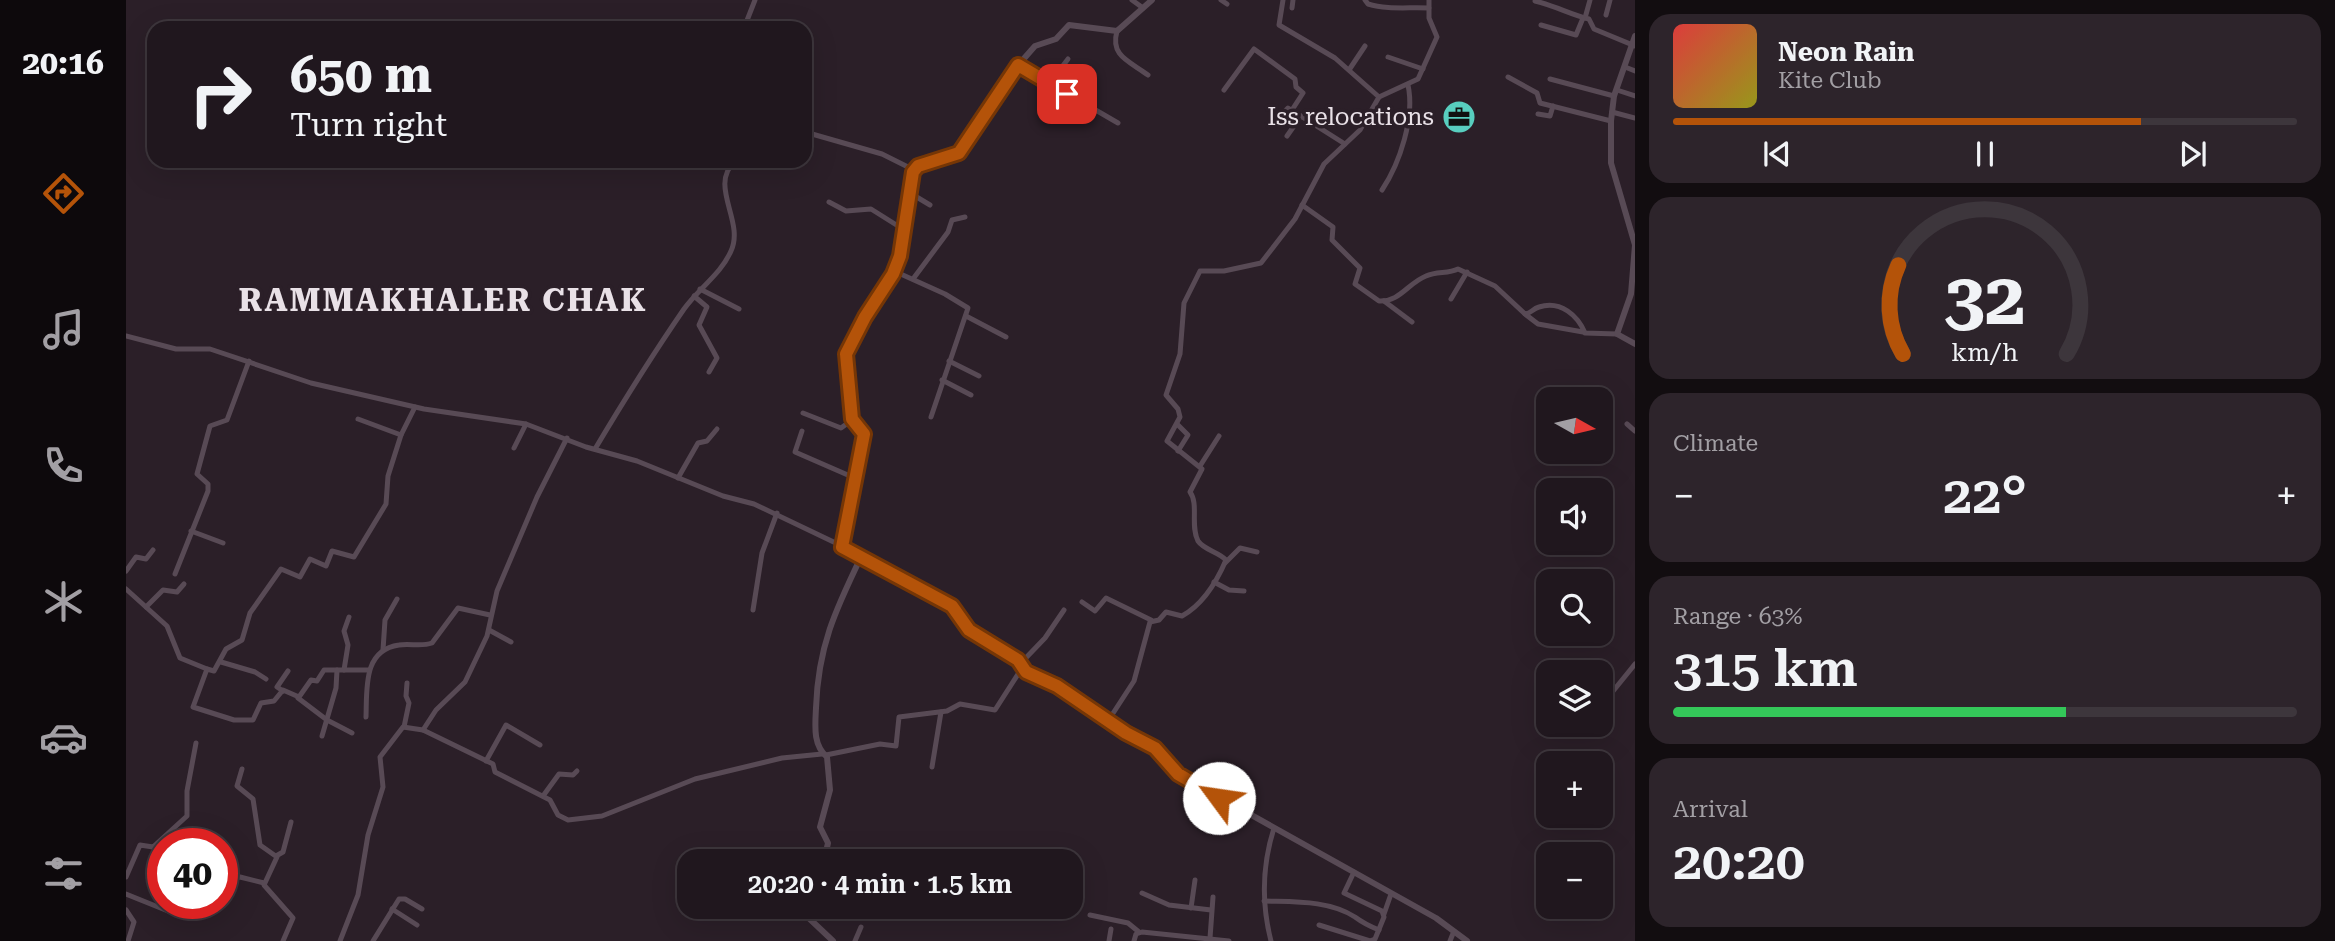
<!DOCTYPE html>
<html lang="en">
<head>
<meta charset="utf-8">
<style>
  :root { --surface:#20171e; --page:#2d242b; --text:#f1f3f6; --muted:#a29fa4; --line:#3d363c; --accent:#b45309 }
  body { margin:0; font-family:"Roboto Serif",serif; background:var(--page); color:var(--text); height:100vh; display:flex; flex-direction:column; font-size:26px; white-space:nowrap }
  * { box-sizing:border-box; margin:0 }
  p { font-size:23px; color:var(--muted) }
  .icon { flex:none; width:38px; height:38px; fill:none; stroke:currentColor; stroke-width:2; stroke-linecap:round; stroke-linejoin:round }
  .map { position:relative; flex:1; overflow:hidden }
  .panel { display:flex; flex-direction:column; gap:14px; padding:14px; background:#120d10; width:700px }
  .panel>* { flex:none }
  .top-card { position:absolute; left:21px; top:21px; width:665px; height:147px; border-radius:21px; box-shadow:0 7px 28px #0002,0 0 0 2px var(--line); background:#20171e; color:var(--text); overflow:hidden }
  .needle { width:46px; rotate:98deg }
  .fabs { position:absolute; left:1410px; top:387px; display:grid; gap:14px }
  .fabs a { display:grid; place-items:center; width:77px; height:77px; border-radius:14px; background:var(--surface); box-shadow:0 7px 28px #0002,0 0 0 2px var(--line); font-size:35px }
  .speed { position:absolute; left:21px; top:828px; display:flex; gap:14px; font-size:35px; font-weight:700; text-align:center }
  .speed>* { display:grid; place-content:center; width:91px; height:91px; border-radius:50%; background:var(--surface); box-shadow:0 7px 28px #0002,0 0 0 2px var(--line); line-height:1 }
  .speed .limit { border:10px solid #d22; background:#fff; color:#111 }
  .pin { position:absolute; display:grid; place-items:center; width:60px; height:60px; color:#fff; margin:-30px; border-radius:14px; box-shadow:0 4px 10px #0006 }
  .me { position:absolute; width:77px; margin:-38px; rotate:301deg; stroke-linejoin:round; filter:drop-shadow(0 0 5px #0008) }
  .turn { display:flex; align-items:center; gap:24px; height:147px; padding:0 28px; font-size:32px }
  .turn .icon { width:91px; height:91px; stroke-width:2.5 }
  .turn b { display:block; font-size:49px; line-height:60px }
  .big { font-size:52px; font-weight:600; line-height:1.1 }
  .panel .tile { flex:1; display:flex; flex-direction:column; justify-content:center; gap:10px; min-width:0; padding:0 24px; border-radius:21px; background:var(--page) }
  .panel .dial { align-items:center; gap:0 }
  .dial svg { height:182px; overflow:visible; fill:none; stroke:var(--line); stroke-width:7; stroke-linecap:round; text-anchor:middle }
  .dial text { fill:var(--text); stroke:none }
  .song { display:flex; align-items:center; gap:21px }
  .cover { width:84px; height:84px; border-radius:10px; background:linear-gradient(135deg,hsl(0 70% 55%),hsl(60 70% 35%)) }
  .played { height:7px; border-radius:4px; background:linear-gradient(90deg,var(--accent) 75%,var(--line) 75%) }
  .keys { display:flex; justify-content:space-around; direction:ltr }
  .heat { display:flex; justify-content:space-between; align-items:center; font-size:38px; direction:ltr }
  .charge { height:10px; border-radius:5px; background:linear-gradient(90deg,#34c759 63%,var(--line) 0) }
  .trip { position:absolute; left:551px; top:849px; width:406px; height:70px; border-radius:21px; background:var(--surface); box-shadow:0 7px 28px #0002,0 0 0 2px var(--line); font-weight:600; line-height:70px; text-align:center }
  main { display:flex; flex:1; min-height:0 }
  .menu { display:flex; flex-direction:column; width:126px; justify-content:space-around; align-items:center; background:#0d090c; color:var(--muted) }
  .menu .icon { width:49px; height:49px }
  .menu .active { color:var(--accent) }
  .menu b { font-size:32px; color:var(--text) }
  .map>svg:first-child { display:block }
</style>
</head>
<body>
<main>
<nav class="menu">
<b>20:16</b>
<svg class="icon active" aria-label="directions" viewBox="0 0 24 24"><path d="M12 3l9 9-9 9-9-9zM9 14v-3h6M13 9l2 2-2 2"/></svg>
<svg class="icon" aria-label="music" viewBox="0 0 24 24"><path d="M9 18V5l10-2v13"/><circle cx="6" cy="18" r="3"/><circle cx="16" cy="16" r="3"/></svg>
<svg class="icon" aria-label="phone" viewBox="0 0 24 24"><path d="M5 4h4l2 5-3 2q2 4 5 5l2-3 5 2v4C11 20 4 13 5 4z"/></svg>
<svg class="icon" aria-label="climate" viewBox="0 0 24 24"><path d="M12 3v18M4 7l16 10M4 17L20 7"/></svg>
<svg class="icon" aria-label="car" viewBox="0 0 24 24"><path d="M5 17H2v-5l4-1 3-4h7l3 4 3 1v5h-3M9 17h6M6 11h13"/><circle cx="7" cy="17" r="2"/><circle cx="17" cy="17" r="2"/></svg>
<svg class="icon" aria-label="filters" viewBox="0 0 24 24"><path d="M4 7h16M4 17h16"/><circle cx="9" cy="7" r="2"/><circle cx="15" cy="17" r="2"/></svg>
</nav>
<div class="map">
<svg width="1509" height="941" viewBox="0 0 1509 941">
  <rect width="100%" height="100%" fill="#2b1f28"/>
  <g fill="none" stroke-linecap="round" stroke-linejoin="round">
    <!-- minor -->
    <g stroke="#584a55" stroke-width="5">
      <path d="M1006 0 1017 8"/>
      <path d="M1095 0 1101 4"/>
      <path d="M1157 0 1153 25 1209 58 1253 97"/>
      <path d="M1239 0 1242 4C1261 10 1282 7 1303 8"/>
      <path d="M1409 1C1430 6 1443 14 1463 19L1468 29 1509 46"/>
      <path d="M1166 8 1167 0"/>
      <path d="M1480 15 1484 0"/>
      <path d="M1459 18 1464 0"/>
      <path d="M1415 25 1450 35 1457 18"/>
      <path d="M587 28 592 23 605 28"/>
      <path d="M618 28 629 0"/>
      <path d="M991 31C984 56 1003 61 1022 75"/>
      <path d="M1262 57 1297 69"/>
      <path d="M892 65 992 123"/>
      <path d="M1499 67 1509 71"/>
      <path d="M1223 70 1239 46"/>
      <path d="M1382 77 1411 93 1414 103 1485 121"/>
      <path d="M1424 79 1488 96"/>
      <path d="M923 84 942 59"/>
      <path d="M1098 90 1128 49 1169 79 1170 87 1177 93 1166 110"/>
      <path d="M1491 90 1509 96"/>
      <path d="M1486 112 1509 118"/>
      <path d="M1412 114 1424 116 1427 106"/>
      <path d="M1146 125 1162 108 1219 144"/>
      <path d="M679 132 756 154 788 170"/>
      <path d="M1161 136 1175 116"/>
      <path d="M1256 190C1274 163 1289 117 1282 85"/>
      <path d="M784 193 804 205"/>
      <path d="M703 202 720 211 745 209 780 231"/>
      <path d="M1176 205 1207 227 1206 240 1234 268 1229 284 1253 301C1274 302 1282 283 1300 276 1311 271 1322 274 1332 269L1369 286 1399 314C1406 313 1406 309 1413 307 1435 300 1452 316 1459 333L1491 334"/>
      <path d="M768 271 819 294 842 308 805 417"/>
      <path d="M787 279 822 232 826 220 839 217"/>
      <path d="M574 289 613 309"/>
      <path d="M568 296 581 307 573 325 591 358 583 372"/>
      <path d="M1325 299 1341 272"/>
      <path d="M1258 301 1286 322"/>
      <path d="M1399 314 1412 324 1457 332"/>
      <path d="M840 316 880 337"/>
      <path d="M0 336 50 349H84L185 383 298 409 400 424 460 447 511 461 597 496 628 504 716 546"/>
      <path d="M823 361 853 376"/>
      <path d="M816 380 845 395"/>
      <path d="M677 413 715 428 726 420"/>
      <path d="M232 419 275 435 289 407"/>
      <path d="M1501 424 1509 431"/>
      <path d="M1052 425 1062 435 1052 451"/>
      <path d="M676 431 669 452 731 479"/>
      <path d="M388 448 400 424"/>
      <path d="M469 449C497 402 527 354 558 309 573 288 595 274 605 251 619 221 582 186 609 161"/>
      <path d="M1074 466 1093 436"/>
      <path d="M552 478 572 443 581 441 591 429"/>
      <path d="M65 531 97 543"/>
      <path d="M1099 563 1114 548 1131 552"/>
      <path d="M0 571 10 557 20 559 27 550"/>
      <path d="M49 574 82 491V484L71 474 84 426 101 420 123 361"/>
      <path d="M1088 582 1103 590 1118 591"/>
      <path d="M0 589 41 626 54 658 81 669"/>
      <path d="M956 602 969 611 980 598 1025 620"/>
      <path d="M20 607 37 590 51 592 58 584"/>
      <path d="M627 610 636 553 651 513"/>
      <path d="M363 630 385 642"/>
      <path d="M257 650 259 620 271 599"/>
      <path d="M95 662 129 672 140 679"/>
      <path d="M894 664 919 638 938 610"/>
      <path d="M218 670 222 645 218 631 223 617"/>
      <path d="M243 670H198L191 681 185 680 173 697 157 690 148 701 135 703 127 720H108L67 707 81 669 88 671 100 649 116 640 124 613 155 569 174 577 184 559 200 566 206 551 228 557 260 504 262 476 275 435"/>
      <path d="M157 691 151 687 162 671"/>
      <path d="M172 698 201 720 226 733"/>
      <path d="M1475 706 1509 664"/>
      <path d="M240 717C241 688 237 650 273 645 284 643 295 647 306 643L332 608 364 615"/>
      <path d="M982 721 1008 681 1024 622 1033 620 1040 612 1056 616C1076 605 1091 581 1100 560 1093 552 1078 550 1072 541 1064 526 1073 504 1064 492L1076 469 1041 441 1054 417 1052 409 1040 395 1054 354 1058 303 1074 271H1098L1135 263 1169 219 1198 164 1234 130 1253 97 1292 79 1311 37 1303 18V0"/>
      <path d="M278 727 283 703 280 696 281 683"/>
      <path d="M297 730 367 764 369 772 424 800 432 815 442 820 476 816 569 779 656 758 696 754"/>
      <path d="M196 736 210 688 211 670"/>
      <path d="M700 755 754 744 770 746 773 717 821 711 834 704 869 710 896 668"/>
      <path d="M360 761 380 725 414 745"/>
      <path d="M806 767 815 712"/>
      <path d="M116 769 111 786 127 799 134 845 151 857 138 885 167 918 157 941"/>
      <path d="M417 796 433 774 447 775 451 771"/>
      <path d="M77 842V844"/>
      <path d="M27 847 37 853"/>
      <path d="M150 856 157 852 165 822"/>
      <path d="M0 877 14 845 27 847 61 816V791L70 743"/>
      <path d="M96 878 114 877 138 883"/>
      <path d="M1016 893 1043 905 1085 910"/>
      <path d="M0 894 42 911"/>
      <path d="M1138 901C1167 902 1203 900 1229 917 1237 923 1243 926 1253 930"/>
      <path d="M1065 908 1069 880"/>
      <path d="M266 909 291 925"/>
      <path d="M0 910 8 922 2 941"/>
      <path d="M1258 914 1265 894"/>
      <path d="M964 915 1002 923 1013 932"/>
      <path d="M1193 925 1244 941 1249 939 1258 917 1256 911 1218 893 1228 872"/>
      <path d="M1084 938 1087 897"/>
      <path d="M214 941 232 895 242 835 257 787 254 757 277 727 297 730 310 710 339 682 361 636 371 591 411 497 441 438"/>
      <path d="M247 941 273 899H279L296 909"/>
      <path d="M729 941 735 927"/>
      <path d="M983 941 985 929"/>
      <path d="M1008 941 1010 934 1016 932 1103 941"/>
      <path d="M1145 941C1135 902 1136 866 1148 828"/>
      <path d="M1324 941 1328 931"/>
    </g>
    <!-- tertiary -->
    <g stroke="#584a55" stroke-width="6">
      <path d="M1026 0 991 31 943 25 930 39 909 46 880 79 833 153 789 168C783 180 785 187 785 199 784 218 779 240 773 258 756 310 717 321 721 385 722 407 725 417 738 434L716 546 826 606 843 630 892 660 905 675 931 686 1000 733 1029 748 1052 774 1310 918 1341 941"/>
      <path d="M1509 36 1488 96 1485 121V163L1509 245 1505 294 1491 334 1509 344"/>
      <path d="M698 861 702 843 694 827 704 790 701 757C687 745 689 727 690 708 692 647 709 611 735 557"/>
      <path d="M670 906 707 941"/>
    </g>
  </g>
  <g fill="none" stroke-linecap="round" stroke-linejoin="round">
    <defs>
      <path id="route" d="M941 94 892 65 833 153 792 166 787 172 774 256 767 274 739 317 720 354 726 419 738 434 716 547 826 606 843 630 892 660 900 672 931 686 1000 733 1029 748 1052 774 1093 798"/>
    </defs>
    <!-- route casing -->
    <use href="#route" stroke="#753606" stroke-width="18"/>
    <!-- route -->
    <use href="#route" stroke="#b45309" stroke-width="12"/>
  </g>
  <!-- icons -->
  <defs>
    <symbol id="office-disc" viewBox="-11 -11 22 22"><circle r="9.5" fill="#58cebf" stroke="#2b1f28"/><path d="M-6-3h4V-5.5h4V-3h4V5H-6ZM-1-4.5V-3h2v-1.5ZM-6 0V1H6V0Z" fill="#111"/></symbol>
  </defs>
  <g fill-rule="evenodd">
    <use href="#office-disc" x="1314" y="98" width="38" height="38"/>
  </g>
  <g text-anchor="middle" stroke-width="7" stroke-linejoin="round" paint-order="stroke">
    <!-- poi labels -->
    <g font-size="24" fill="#e9e1e7" stroke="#2b1f28" text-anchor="end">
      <text x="1308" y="125">Iss relocations</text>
    </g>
    <!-- district labels -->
    <g font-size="32" font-weight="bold" letter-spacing="2" fill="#e9e1e7" stroke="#2b1f28">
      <text x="317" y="311">RAMMAKHALER CHAK</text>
    </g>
  </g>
</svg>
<div class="fabs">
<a><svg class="needle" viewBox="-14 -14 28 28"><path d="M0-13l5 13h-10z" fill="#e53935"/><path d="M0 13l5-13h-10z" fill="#a29fa4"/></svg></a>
<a><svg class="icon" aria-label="sound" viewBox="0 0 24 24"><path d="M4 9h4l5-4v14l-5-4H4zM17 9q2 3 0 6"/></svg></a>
<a><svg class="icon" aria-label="search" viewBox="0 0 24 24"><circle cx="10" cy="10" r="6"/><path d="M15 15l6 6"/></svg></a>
<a><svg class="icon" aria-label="layers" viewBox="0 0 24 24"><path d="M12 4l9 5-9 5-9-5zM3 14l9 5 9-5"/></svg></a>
<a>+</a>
<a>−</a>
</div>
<div class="speed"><div class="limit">40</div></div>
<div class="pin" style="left:941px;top:94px;background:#d93025"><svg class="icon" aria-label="arrive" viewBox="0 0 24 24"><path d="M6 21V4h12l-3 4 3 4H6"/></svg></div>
<svg class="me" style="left:1093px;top:798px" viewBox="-20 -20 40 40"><circle r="19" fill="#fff"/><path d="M0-13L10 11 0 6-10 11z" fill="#b45309"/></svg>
<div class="trip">20:20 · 4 min · 1.5 km</div>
<div class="top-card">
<div class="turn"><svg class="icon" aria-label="right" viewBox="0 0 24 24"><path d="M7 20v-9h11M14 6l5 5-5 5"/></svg><div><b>650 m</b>Turn right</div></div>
</div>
</div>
<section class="panel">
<div class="tile">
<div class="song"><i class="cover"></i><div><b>Neon Rain</b><p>Kite Club</p></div></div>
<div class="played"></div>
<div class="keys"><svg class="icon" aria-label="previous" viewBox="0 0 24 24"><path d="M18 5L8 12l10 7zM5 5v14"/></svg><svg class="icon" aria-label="pause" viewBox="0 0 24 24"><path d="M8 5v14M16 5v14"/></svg><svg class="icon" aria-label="next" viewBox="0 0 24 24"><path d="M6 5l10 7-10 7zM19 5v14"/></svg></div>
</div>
<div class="tile dial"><svg viewBox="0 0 100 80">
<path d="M14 69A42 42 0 1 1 86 69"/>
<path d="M14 69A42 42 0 0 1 12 30" stroke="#b45309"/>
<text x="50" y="56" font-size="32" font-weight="700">32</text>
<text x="50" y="72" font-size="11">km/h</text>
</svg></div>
<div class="tile"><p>Climate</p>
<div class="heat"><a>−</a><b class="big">22°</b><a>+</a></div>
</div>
<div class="tile"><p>Range · 63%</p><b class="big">315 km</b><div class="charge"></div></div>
<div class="tile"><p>Arrival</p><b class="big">20:20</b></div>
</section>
</main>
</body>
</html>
